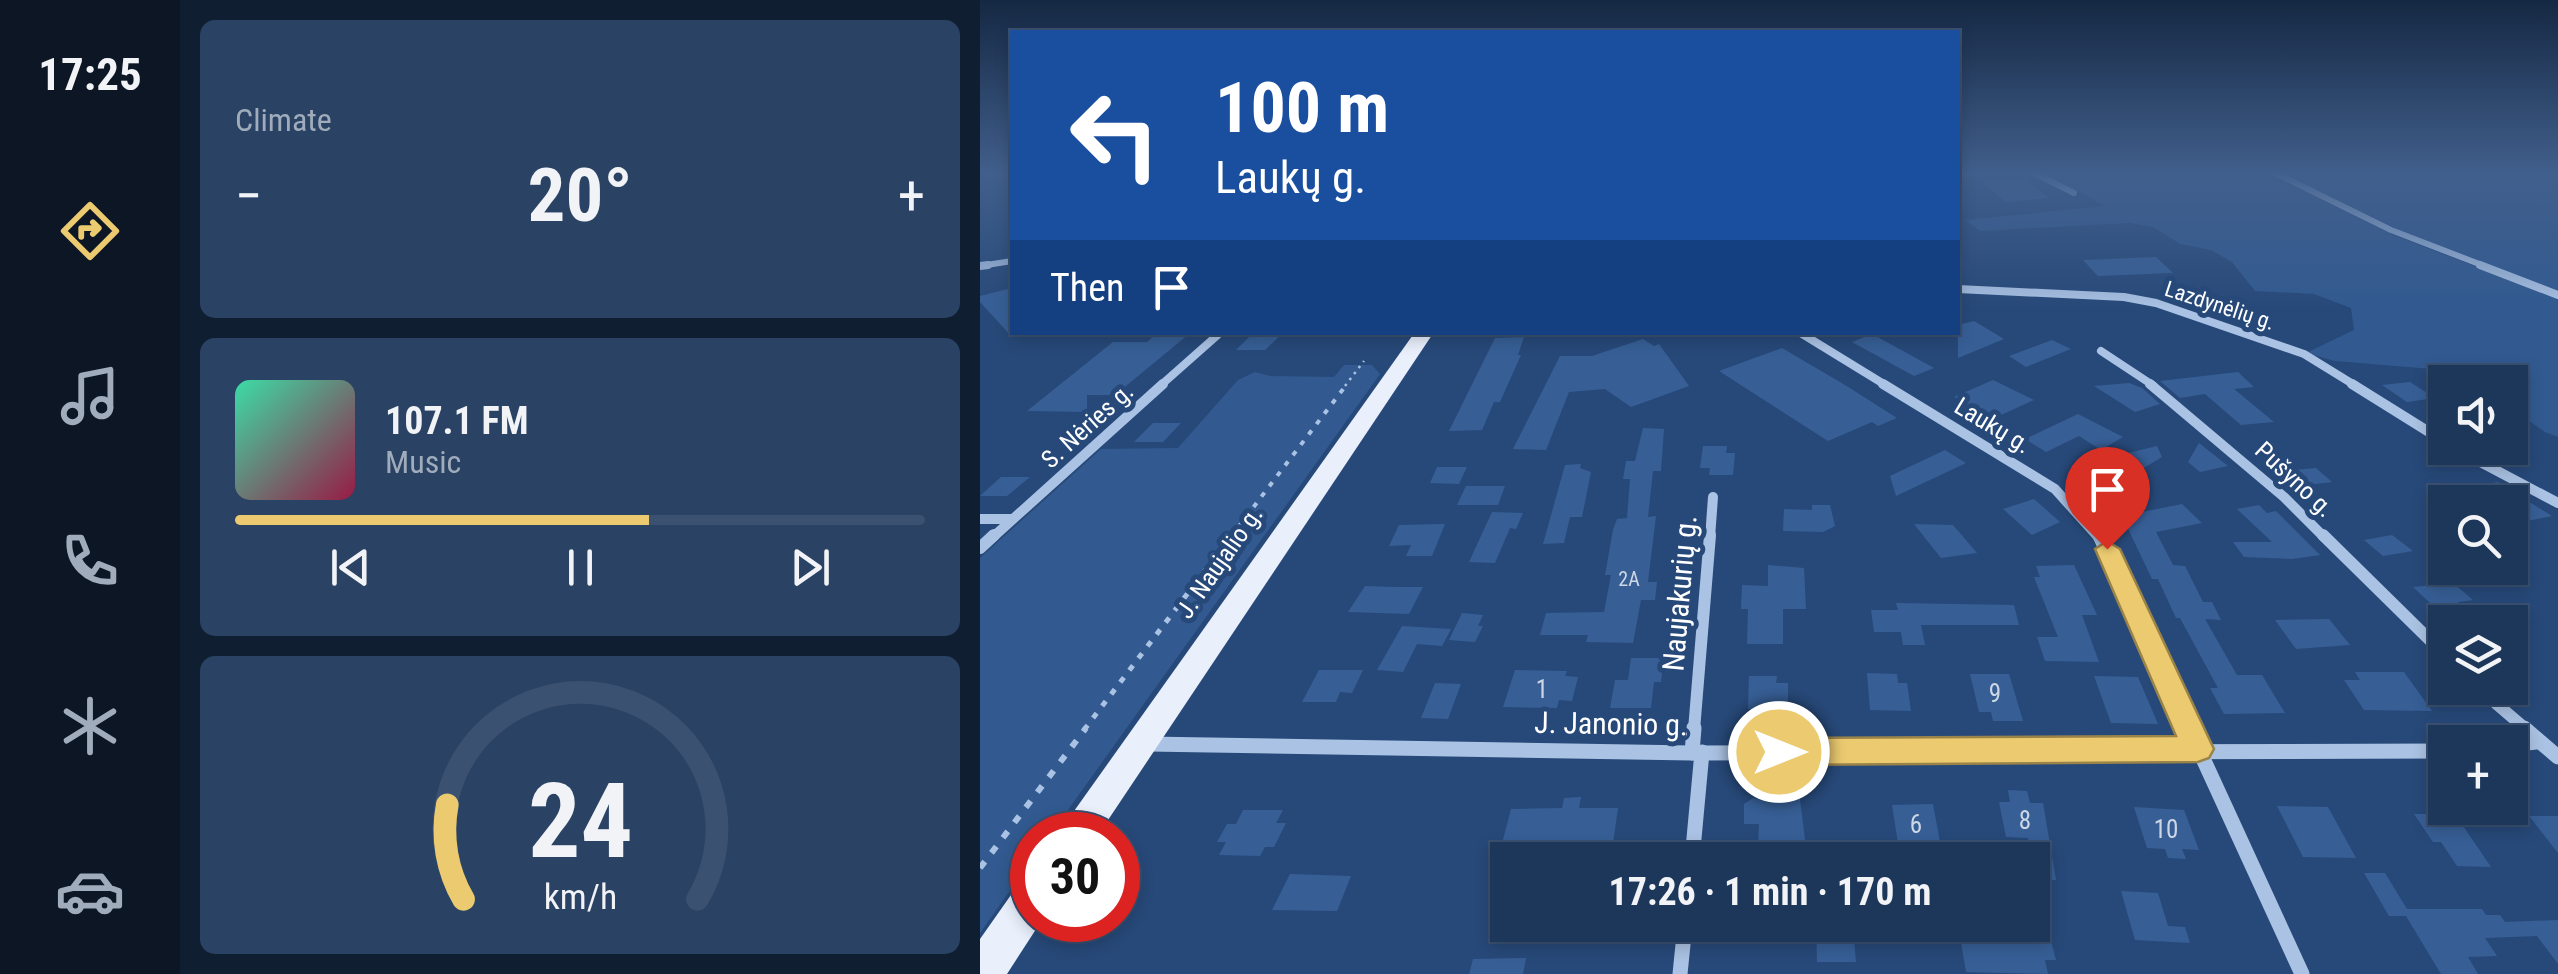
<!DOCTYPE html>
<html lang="en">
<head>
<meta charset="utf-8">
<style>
  :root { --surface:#1d375b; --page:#2a4264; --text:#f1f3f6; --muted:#a0acbb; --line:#3b5171; --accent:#ebca70 }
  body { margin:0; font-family:"Roboto Condensed",sans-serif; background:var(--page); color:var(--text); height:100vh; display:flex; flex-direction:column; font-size:38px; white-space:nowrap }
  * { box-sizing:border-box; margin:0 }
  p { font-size:32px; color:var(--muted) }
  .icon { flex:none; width:55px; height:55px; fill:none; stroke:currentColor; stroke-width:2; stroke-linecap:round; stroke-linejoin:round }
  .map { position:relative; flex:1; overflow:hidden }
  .side { display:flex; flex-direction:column; gap:20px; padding:20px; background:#101e32; width:800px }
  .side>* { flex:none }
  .banner { position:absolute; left:30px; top:30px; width:950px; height:305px; border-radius:0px; box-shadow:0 5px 15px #0003,0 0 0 2px var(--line); background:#1a4fa0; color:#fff; overflow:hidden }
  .fabs { position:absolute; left:1448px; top:365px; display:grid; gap:20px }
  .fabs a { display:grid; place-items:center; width:100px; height:100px; border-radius:0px; background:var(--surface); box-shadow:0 5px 15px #0003,0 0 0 2px var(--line); font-size:50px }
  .speed { position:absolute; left:30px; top:812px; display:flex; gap:20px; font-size:50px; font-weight:700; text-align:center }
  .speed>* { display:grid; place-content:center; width:130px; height:130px; border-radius:50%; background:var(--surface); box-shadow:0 5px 15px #0003,0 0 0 2px var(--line); line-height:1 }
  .speed .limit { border:15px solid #d22; background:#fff; color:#111 }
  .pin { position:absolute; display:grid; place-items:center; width:85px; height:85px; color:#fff; margin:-102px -42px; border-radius:50% 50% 50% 0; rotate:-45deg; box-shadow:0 0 10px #0007 }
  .pin .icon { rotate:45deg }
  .me { position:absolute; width:110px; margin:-55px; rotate:90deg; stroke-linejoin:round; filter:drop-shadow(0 0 8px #0008) }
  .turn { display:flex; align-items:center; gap:35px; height:210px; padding:0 40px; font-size:45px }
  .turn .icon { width:130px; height:130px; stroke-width:2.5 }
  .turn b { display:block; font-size:70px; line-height:85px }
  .then { display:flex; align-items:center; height:95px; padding:0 40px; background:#0003; gap:20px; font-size:38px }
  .big { font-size:75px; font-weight:700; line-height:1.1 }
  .side .widget { flex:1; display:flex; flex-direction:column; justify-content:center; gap:15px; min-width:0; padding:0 35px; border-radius:15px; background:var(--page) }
  .side .dial { align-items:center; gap:0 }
  .dial svg { height:260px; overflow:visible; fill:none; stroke:var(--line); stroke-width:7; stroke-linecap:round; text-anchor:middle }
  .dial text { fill:var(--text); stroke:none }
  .song { display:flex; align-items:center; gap:30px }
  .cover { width:120px; height:120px; border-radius:15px; background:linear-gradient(135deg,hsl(160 70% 55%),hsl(340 70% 35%)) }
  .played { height:10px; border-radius:5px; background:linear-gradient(90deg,var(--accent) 60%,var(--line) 60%) }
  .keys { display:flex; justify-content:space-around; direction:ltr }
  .heat { display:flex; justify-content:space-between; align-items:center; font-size:55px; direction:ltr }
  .trip { position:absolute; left:510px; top:842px; width:560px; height:100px; border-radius:0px; background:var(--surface); box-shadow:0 5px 15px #0003,0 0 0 2px var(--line); font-weight:700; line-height:100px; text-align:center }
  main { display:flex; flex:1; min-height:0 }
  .menu { display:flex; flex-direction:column; width:180px; justify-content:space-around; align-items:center; background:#0c1624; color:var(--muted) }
  .menu .icon { width:70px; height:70px }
  .menu .selected { color:var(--accent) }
  .menu b { font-size:45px; color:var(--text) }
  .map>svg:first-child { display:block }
</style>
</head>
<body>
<main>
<nav class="menu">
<b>17:25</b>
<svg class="icon selected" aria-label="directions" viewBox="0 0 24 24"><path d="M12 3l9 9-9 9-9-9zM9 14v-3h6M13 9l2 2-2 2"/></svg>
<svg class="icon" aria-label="music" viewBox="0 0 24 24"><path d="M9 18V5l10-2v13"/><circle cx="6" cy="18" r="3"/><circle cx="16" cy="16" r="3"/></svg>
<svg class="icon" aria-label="phone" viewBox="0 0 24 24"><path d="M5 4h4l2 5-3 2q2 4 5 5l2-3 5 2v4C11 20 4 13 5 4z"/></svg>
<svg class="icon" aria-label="climate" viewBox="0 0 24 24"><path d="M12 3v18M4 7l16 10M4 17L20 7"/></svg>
<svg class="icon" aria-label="car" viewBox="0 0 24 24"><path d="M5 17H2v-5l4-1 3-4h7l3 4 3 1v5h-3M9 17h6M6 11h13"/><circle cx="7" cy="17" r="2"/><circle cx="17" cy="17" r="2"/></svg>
</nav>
<section class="side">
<div class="widget"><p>Climate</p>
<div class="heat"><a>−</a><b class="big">20°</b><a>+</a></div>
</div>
<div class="widget">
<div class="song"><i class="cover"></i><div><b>107.1 FM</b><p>Music</p></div></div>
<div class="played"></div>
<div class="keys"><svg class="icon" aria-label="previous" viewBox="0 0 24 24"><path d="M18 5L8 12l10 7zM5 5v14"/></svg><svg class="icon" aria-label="pause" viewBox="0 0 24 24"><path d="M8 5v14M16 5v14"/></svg><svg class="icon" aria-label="next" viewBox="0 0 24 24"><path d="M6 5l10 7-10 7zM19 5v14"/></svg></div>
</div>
<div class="widget dial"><svg viewBox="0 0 100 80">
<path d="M14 69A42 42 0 1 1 86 69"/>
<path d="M14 69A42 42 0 0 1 9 40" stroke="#ebca70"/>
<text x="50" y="56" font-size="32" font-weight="700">24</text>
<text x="50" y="72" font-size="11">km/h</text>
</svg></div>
</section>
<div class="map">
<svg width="1578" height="974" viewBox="0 0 1578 974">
  <rect width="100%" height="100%" fill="#274979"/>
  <!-- green -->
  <g fill="#325a90">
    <path d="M1060 172H1284L1413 235 1578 298V437L1565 432 1530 408V382H1493L1477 371 1355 361 1326 353 1374 330 1371 308 1334 294 1275 291 1252 262 1231 250 1200 244 1173 227 1150 223 1000 231 985 220 1126 206Z"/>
    <path d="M1300 172H1578V292L1428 234Z"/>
    <path d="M364 365H392L400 374 70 835H52V859L0 933V558L121 449 198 448 258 380 275 372 290 376 354 377Z"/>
  </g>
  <!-- building -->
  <g fill="#375f96">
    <path d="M1044 178 1069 198 1026 202 999 180Z"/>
    <path d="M1176 257 1193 273 1118 276 1103 260Z"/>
    <path d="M32 288V337L0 302V296Z"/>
    <path d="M994 321 1024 339 978 358V325Z"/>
    <path d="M274 332H304L285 350H256Z"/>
    <path d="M176 334H209L135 395H107V412L47 411 133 342H167Z"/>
    <path d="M892 334 894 335 954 368 934 376 872 342Z"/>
    <path d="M544 337 538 355H541L520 402H514L502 430 469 431 515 338Z"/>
    <path d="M663 339 674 346 679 344 709 386 651 407 625 389 589 392 566 450 533 449 580 356H612Z"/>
    <path d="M1072 340 1091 349 1046 367 1029 356Z"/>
    <path d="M802 348 865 385 917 418 898 426 892 422 848 441 739 371Z"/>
    <path d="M1258 372 1274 387 1254 389 1294 422 1261 425 1225 394 1200 398 1180 381Z"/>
    <path d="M1013 380 1054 400 1012 419 974 397Z"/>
    <path d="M1430 382 1455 398 1427 402 1402 385Z"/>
    <path d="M1149 383 1162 388 1180 404 1155 412 1114 386Z"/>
    <path d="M1098 414 1143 437 1121 450 1099 436 1066 452 1045 439Z"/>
    <path d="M173 423H201L183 442H154Z"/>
    <path d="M663 428 684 429 681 471H673L668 517 676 516 668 582H677L675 600H661L653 643 606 642 608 635H560L566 613 624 612 631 575H625L633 530 637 519 647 518 650 479H643L646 461H655Z"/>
    <path d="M1219 443 1248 466 1220 472 1208 462Z"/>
    <path d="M723 446H747L746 453H755L753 475H729L730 468H720Z"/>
    <path d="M1177 446 1182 457 1154 474 1164 480 1133 496 1111 478 1142 463 1132 457Z"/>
    <path d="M965 450 986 463 916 496 910 476Z"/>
    <path d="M601 464 600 468 611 472 602 517H590L584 543 563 544 585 465Z"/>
    <path d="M457 467H487L479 484 450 483Z"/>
    <path d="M1336 468 1352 482 1319 486 1304 471Z"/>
    <path d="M21 477H50L27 496H0Z"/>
    <path d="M1518 482 1530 490 1572 516 1543 522 1530 513V502H1514L1490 487Z"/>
    <path d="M486 486H525L518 505H477Z"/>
    <path d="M1054 499 1080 522 1052 535 1023 509Z"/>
    <path d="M1202 504 1222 523 1176 532 1193 565 1205 566 1223 602H1232L1241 620 1225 619 1257 675H1282L1305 713 1244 714 1230 688H1238L1200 618H1196L1178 579H1172L1142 516Z"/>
    <path d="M832 505H850L855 526 843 532 803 531 804 509 832 510Z"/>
    <path d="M1279 505 1287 513 1296 511 1340 555 1312 559 1264 557 1253 542H1292L1257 509Z"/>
    <path d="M512 512 543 513 536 529 530 528 515 563 489 562Z"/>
    <path d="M465 524 452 556H426L431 545 409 546 419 525Z"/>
    <path d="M934 524 973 525 997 553 961 558Z"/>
    <path d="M1412 535 1433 551 1403 556 1384 540Z"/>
    <path d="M788 565 824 568 826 609H803V644H767L768 609H761L762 585 788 586Z"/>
    <path d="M1094 565 1117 615H1102L1119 662 1065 661 1057 637H1078L1054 577H1060L1056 566Z"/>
    <path d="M1473 583 1493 600 1478 602 1492 614 1466 618 1433 587Z"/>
    <path d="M385 586 416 587H443L429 614 368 612Z"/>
    <path d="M916 603 1034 605 1039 625H941L945 645H923L921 632H894L891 610H918Z"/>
    <path d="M482 613 503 615 498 626H503L495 642 469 640Z"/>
    <path d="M1349 619 1370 645 1316 649 1295 620Z"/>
    <path d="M422 626 471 629 462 646 437 644 423 672 397 670Z"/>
    <path d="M651 658H684L681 682H674L671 708H630L635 680H648Z"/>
    <path d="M339 670H383L372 693 360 692 356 702H322Z"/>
    <path d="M535 670 587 671 585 676 598 677 592 701 579 700 577 708 523 707Z"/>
    <path d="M1375 672H1424L1452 711 1384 710 1364 680H1380Z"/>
    <path d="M887 673 917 674 918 683H927L931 711 890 710Z"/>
    <path d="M990 674H1029L1043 721H1013L1011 712H999Z"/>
    <path d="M769 676H797L796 683H808V710L768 709Z"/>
    <path d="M1114 676 1158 677 1178 724 1131 723Z"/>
    <path d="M455 683 481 684 468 719 441 718Z"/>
    <path d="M1028 790 1047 791 1050 803H1063L1076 880H1058L1048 838 1026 837 1019 802H1030Z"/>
    <path d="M601 797 599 808H638L631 858 518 859 531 809 582 808 584 798Z"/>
    <path d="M773 798 798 803V799H820L825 840H819V847H778L779 824H764V804Z"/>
    <path d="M953 804 960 842 940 843 941 850H919L912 805Z"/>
    <path d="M1297 806 1348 807 1376 858 1323 857Z"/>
    <path d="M1154 807 1204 810 1219 850 1202 849 1206 859 1188 858 1185 849 1167 848Z"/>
    <path d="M263 810H303L296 823H306L294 847H285L280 856 239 855 246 842H237L247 824H256Z"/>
    <path d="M1434 814H1475L1511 867 1477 866 1461 842H1453Z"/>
    <path d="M1549 816H1578V853Z"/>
    <path d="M1384 873H1405L1427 909H1502L1506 915H1520L1525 922 1578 920V964L1557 936 1505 938 1517 956 1488 957 1498 974H1461L1426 916H1409Z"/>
    <path d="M310 874 371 876 357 911 292 910Z"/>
    <path d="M1141 891 1178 893 1188 926 1205 927 1210 943 1155 940Z"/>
    <path d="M1058 892 1076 960H1065L1068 974 986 972 978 925H1052V893Z"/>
    <path d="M836 925H917L919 941 874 939 876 962H837Z"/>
    <path d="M546 958 543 974H489L493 959Z"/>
  </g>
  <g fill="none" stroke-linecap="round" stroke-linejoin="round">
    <!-- path-far3 -->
    <path stroke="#aac2e3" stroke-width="2.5" stroke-dasharray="2.5 5" stroke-linecap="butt" d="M365 386 384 361"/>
    <!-- path-far2 -->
    <path stroke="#aac2e3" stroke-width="4" stroke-dasharray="5 8" stroke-linecap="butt" d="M250 538 367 384"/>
    <!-- path-far1 -->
    <path stroke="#aac2e3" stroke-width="5" stroke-dasharray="6 9" stroke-linecap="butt" d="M104 730 252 535"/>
    <!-- path -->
    <path stroke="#aac2e3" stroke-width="6" stroke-dasharray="8 11" stroke-linecap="butt" d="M0 868 106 728"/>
    <!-- street-far4 -->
    <g stroke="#aac2e3" stroke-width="6">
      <path d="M1052 172 1094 193"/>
      <path d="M1293 172 1411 230 1507 267"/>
      <path d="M978 174 994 172"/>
      <path d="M0 266 32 261"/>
    </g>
    <!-- street-far3 -->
    <g stroke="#aac2e3" stroke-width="8">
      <path d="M1500 265 1578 295"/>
      <path d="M0 266 8 265"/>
      <path d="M978 289 1144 297 1176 303 1324 354 1376 386"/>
      <path d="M819 332 907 386"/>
      <path d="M1121 351 1174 386"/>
      <path d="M180 386 241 332"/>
    </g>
    <!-- street-far2 -->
    <g stroke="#aac2e3" stroke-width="10">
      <path d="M903 384 1075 489 1119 538"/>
      <path d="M1170 384 1304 497 1345 538"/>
      <path d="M1372 384 1465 442"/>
      <path d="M1474 448 1578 503"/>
      <path d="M0 519H31"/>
      <path d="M12 538 183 384"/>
      <path d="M730 538 733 497"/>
    </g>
    <!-- street-far1 -->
    <g stroke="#aac2e3" stroke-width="12">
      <path d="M1118 535 1210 730"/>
      <path d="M1343 535 1465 655"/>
      <path d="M0 548 14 535"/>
      <path d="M1498 688 1547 730"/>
      <path d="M714 730 730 535"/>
    </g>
    <!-- street -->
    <g stroke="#aac2e3" stroke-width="15">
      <path d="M1209 728 1322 974"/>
      <path d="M1544 728 1578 757"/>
      <path d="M168 744 712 753 1465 751"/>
      <path d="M1530 745 1556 742"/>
      <path d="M712 753 714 728"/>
      <path d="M712 860 722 752"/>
      <path d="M700 974 705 925"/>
    </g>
    <!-- primary -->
    <g fill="#e9f0fc" fill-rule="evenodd">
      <path d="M435 332H454L118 835H77Z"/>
      <path d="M52 879V920H62L27 974H0V939L38 885Z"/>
    </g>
  </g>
  <!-- sky -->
  <linearGradient id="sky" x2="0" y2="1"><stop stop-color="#152843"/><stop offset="0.56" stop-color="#415f8c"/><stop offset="1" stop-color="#415f8c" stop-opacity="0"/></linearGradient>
  <rect width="1578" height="309" fill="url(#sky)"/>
  <!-- route -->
  <path fill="#ebca70" stroke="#998349" stroke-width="2.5" d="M1127 541 1140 549 1234 749 1229 758 1218 762 799 765 787 761 783 752 787 742 799 738 1196 736 1115 549Z"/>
  <g text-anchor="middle" stroke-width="10" stroke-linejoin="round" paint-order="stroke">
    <!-- number labels -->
    <g font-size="20" fill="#cdd7e5">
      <text x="649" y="586">2A</text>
    </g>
    <!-- far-street labels -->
    <g font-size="22" fill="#fff" stroke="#274979">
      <text transform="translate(1240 305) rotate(18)" y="8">Lazdynėlių g.</text>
    </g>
    <!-- street labels -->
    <g font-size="25" fill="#fff" stroke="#274979">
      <text transform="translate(107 425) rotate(-42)" y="9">S. Nėries g.</text>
      <text transform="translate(1013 425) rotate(31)" y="9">Laukų g.</text>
      <text transform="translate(1315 479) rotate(43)" y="9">Pušyno g.</text>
      <text transform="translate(239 562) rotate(-55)" y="9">J. Naujalio g.</text>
    </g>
    <!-- near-number labels -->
    <g font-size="25" fill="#cdd7e5">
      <text x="562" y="698">1</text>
      <text x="1015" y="702">9</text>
      <text x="1045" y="829">8</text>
      <text x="936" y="833">6</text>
      <text x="1186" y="838">10</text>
    </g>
    <!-- near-street labels -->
    <g font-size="30" fill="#fff" stroke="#274979">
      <text transform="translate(700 593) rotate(-85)" y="10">Naujakurių g.</text>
      <text transform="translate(631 724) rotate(1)" y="10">J. Janonio g.</text>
    </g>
  </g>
</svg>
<div class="fabs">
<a><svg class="icon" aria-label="sound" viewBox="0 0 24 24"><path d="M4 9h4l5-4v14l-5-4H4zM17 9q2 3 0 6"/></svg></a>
<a><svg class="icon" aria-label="search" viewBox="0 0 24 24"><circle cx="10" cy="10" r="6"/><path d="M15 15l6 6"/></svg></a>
<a><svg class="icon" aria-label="layers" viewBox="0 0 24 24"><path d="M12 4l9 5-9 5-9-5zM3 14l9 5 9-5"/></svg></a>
<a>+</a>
</div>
<div class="speed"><div class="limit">30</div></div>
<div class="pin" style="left:1127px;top:549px;background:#d93025"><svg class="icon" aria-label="arrive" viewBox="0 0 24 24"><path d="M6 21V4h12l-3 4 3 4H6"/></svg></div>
<svg class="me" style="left:799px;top:752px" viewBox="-20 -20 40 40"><circle r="17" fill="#ebca70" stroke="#fff" stroke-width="3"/><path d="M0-11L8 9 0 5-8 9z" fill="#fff"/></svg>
<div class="trip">17:26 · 1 min · 170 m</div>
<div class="banner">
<div class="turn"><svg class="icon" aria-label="left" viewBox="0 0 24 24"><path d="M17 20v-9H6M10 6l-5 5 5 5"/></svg><div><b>100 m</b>Laukų g.</div></div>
<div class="then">Then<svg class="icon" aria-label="arrive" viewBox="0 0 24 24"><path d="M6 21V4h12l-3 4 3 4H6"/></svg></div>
</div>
</div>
</main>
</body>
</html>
